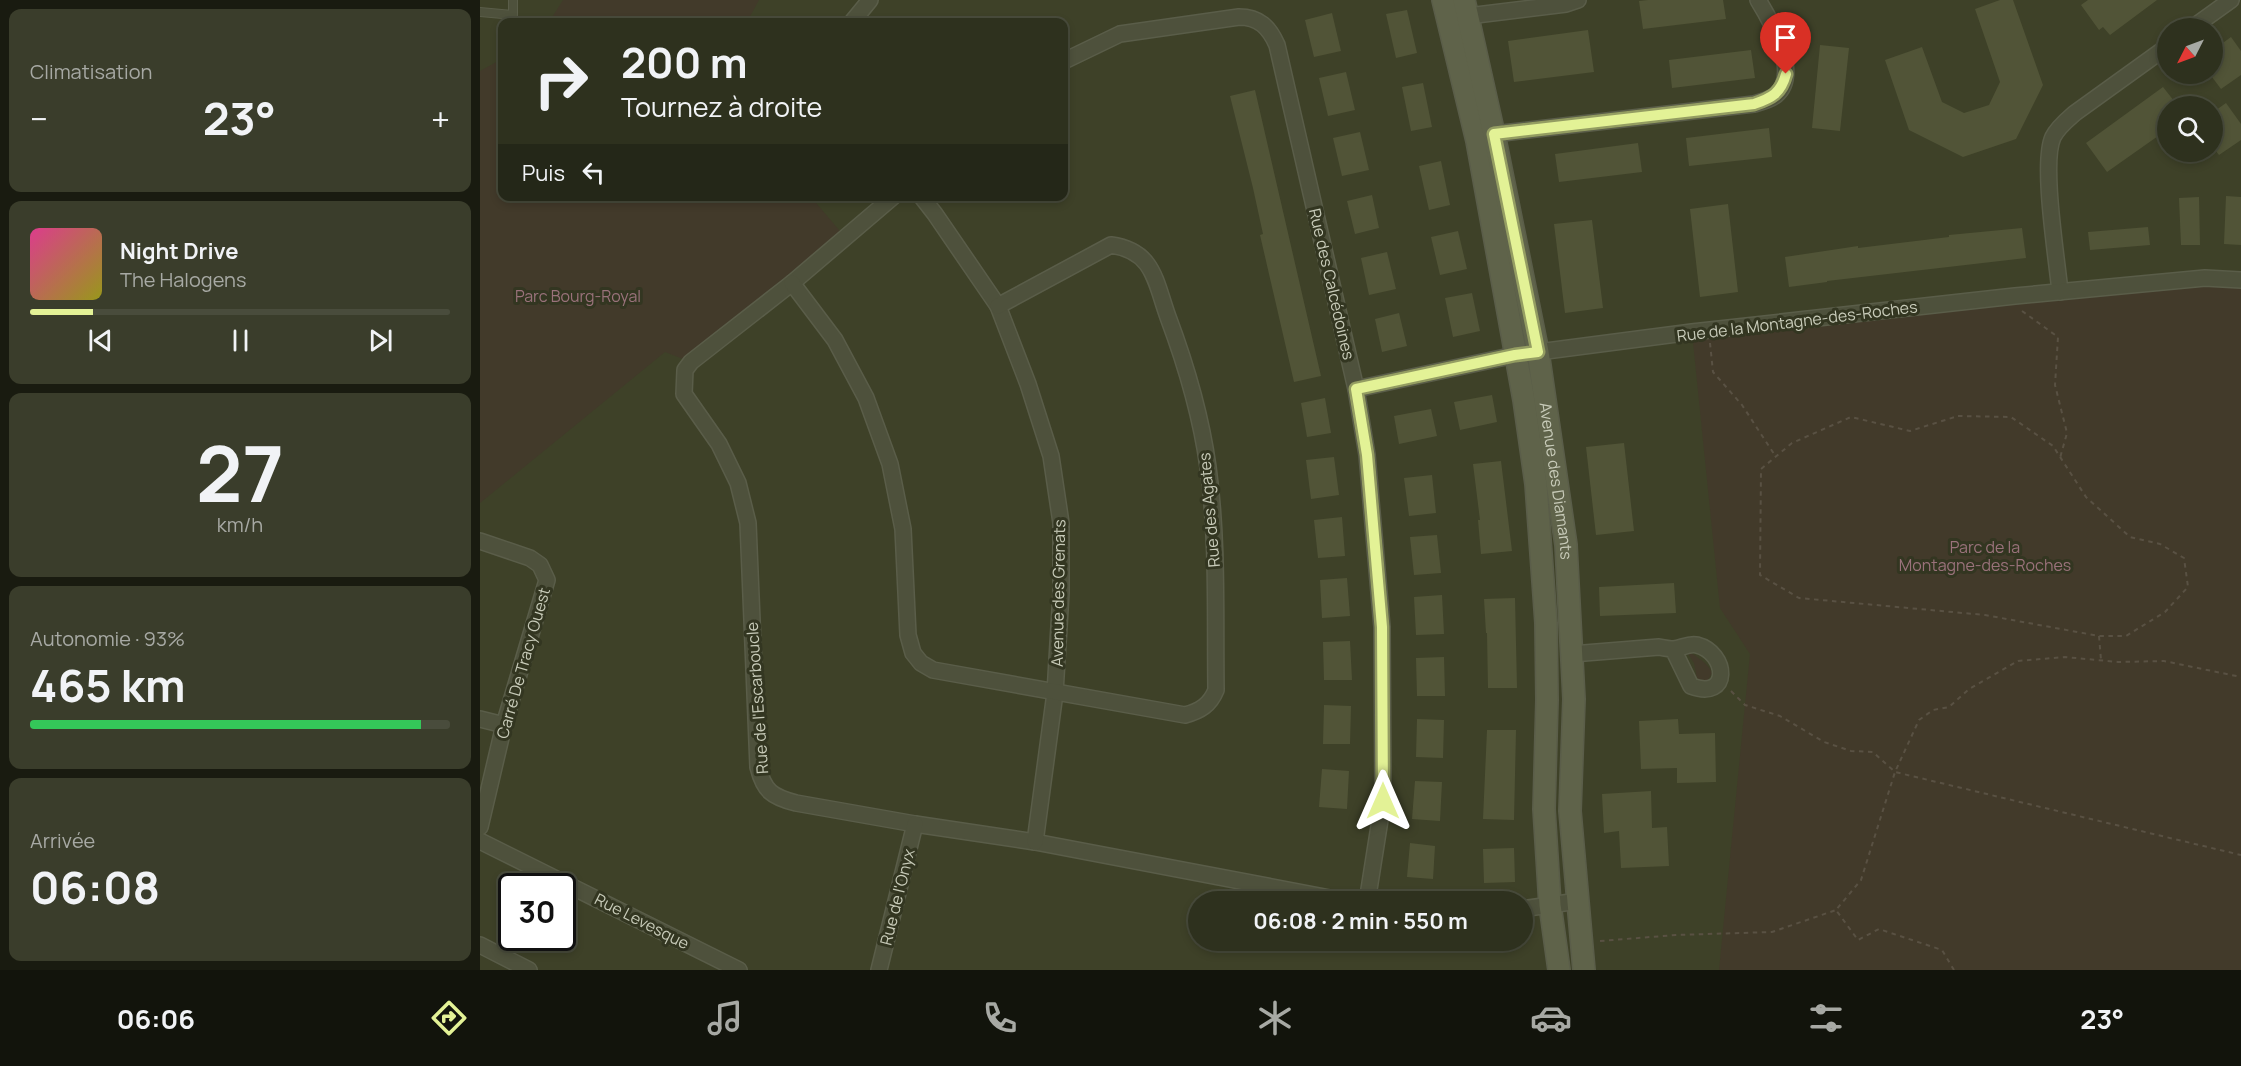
<!DOCTYPE html>
<html lang="fr">
<head>
<meta charset="utf-8">
<style>
  :root { --surface:#2e311e; --page:#3a3d2b; --text:#f1f3f6; --muted:#a7a9a4; --line:#494c3c; --accent:#e3f296 }
  body { margin:0; font-family:Manrope,sans-serif; background:var(--page); color:var(--text); height:100vh; display:flex; flex-direction:column; font-size:22px; white-space:nowrap }
  * { box-sizing:border-box; margin:0 }
  p { font-size:20px; color:var(--muted) }
  .icon { flex:none; width:33px; height:33px; fill:none; stroke:currentColor; stroke-width:2; stroke-linecap:round; stroke-linejoin:round }
  .map { position:relative; flex:1; overflow:hidden }
  .sheet { display:flex; flex-direction:column; gap:9px; padding:9px; background:#191b10; width:480px }
  .sheet>* { flex:none }
  .banner { position:absolute; left:18px; top:18px; width:570px; height:183px; border-radius:12px; box-shadow:0 3px 9px #0003,0 0 0 2px var(--line); background:#2e311e; color:var(--text); overflow:hidden }
  .needle { width:39px; rotate:228deg }
  .buttons { position:absolute; left:1677px; top:18px; display:grid; gap:12px }
  .buttons a { display:grid; place-items:center; width:66px; height:66px; border-radius:50%; background:var(--surface); box-shadow:0 3px 9px #0003,0 0 0 2px var(--line); font-size:30px }
  .speed { position:absolute; left:18px; top:873px; display:flex; gap:12px; font-size:30px; font-weight:700; text-align:center }
  .speed>* { display:grid; place-content:center; width:78px; height:78px; border-radius:50%; background:var(--surface); box-shadow:0 3px 9px #0003,0 0 0 2px var(--line); line-height:1 }
  .speed .limit { border:3px solid #111; border-radius:9px; background:#fff; color:#111 }
  .pin { position:absolute; display:grid; place-items:center; width:51px; height:51px; color:#fff; margin:-62px -26px; border-radius:50% 50% 50% 0; rotate:-45deg; box-shadow:0 0 6px #0007 }
  .pin .icon { rotate:45deg }
  .me { position:absolute; width:66px; margin:-33px; rotate:0deg; stroke-linejoin:round; filter:drop-shadow(0 0 4px #0008) }
  .turn { display:flex; align-items:center; gap:21px; height:126px; padding:0 24px; font-size:27px }
  .turn .icon { width:78px; height:78px; stroke-width:2.5 }
  .turn b { display:block; font-size:42px; line-height:51px }
  .then { display:flex; align-items:center; height:57px; padding:0 24px; background:#0003; gap:12px; font-size:22px }
  .big { font-size:45px; font-weight:700; line-height:1.1 }
  .sheet .card { flex:1; display:flex; flex-direction:column; justify-content:center; gap:9px; min-width:0; padding:0 21px; border-radius:12px; background:var(--page) }
  .sheet .dial { align-items:center; gap:0 }
  .dial b { font-size:78px; line-height:1 }
  .song { display:flex; align-items:center; gap:18px }
  .cover { width:72px; height:72px; border-radius:9px; background:linear-gradient(135deg,hsl(330 70% 55%),hsl(60 70% 35%)) }
  .played { height:6px; border-radius:3px; background:linear-gradient(90deg,var(--accent) 15%,var(--line) 15%) }
  .keys { display:flex; justify-content:space-around; direction:ltr }
  .heat { display:flex; justify-content:space-between; align-items:center; font-size:33px; direction:ltr }
  .charge { height:9px; border-radius:4px; background:linear-gradient(90deg,#34c759 93%,var(--line) 0) }
  .trip { position:absolute; left:708px; top:891px; width:345px; height:60px; border-radius:30px; background:var(--surface); box-shadow:0 3px 9px #0003,0 0 0 2px var(--line); font-weight:700; line-height:60px; text-align:center }
  .dock { display:flex; height:96px; justify-content:space-around; align-items:center; background:#12140c; color:var(--muted) }
  .dock .icon { width:42px; height:42px }
  .dock .selected { color:var(--accent) }
  .dock b { font-size:27px; color:var(--text) }
  main { display:flex; flex:1; min-height:0 }
  .map>svg:first-child { display:block }
</style>
</head>
<body>
<main>
<section class="sheet">
<div class="card"><p>Climatisation</p>
<div class="heat"><a>−</a><b class="big">23°</b><a>+</a></div>
</div>
<div class="card">
<div class="song"><i class="cover"></i><div><b>Night Drive</b><p>The Halogens</p></div></div>
<div class="played"></div>
<div class="keys"><svg class="icon" aria-label="previous" viewBox="0 0 24 24"><path d="M18 5L8 12l10 7zM5 5v14"/></svg><svg class="icon" aria-label="pause" viewBox="0 0 24 24"><path d="M8 5v14M16 5v14"/></svg><svg class="icon" aria-label="next" viewBox="0 0 24 24"><path d="M6 5l10 7-10 7zM19 5v14"/></svg></div>
</div>
<div class="card dial"><b>27</b><p>km/h</p></div>
<div class="card"><p>Autonomie · 93%</p><b class="big">465 km</b><div class="charge"></div></div>
<div class="card"><p>Arrivée</p><b class="big">06:08</b></div>
</section>
<div class="map">
<svg width="1761" height="970" viewBox="0 0 1761 970">
  <rect width="100%" height="100%" fill="#3e4128"/>
  <!-- green -->
  <g fill="#423a2a">
    <path d="M83 0H279L267 22H69Z"/>
    <path d="M22 59V196L331 197 365 237 211 362 185 352 0 503V71Z"/>
    <path d="M1761 280V970H1239L1270 654 1240 608 1212 332Z"/>
    <path d="M1207 652H1210C1218 658 1228 663 1232 673L1228 680 1224 682 1217 678 1214 663Z"/>
  </g>
  <!-- building -->
  <g fill="#515437">
    <path d="M1168 0H1243L1246 19 1163 29 1159 1Z"/>
    <path d="M1520 0H1533L1563 85 1536 139 1483 157 1429 130 1405 60 1442 47 1462 102 1484 113 1509 105 1520 82 1495 9Z"/>
    <path d="M1608 0H1677L1630 35 1623 27 1619 30 1601 5Z"/>
    <path d="M927 10 937 53 916 58 906 14Z"/>
    <path d="M852 13 861 51 834 57 825 20Z"/>
    <path d="M1108 30 1114 72 1034 82 1028 41Z"/>
    <path d="M1751 37 1761 51V75L1741 89 1732 77V51Z"/>
    <path d="M1340 45 1369 48 1360 131 1332 128Z"/>
    <path d="M1271 50 1275 78 1192 88 1189 60Z"/>
    <path d="M866 72 875 110 848 116 839 78Z"/>
    <path d="M943 83 952 127 931 131 922 87Z"/>
    <path d="M1683 87 1698 106H1688V129L1627 172 1606 143Z"/>
    <path d="M775 90 841 376 814 382 780 235 783 234 773 188 750 96Z"/>
    <path d="M1746 103 1761 124V140L1739 155 1732 146V113Z"/>
    <path d="M1289 128 1292 157 1209 166 1206 138Z"/>
    <path d="M880 132 889 170 862 176 853 138Z"/>
    <path d="M1158 143 1162 172 1079 182 1075 154Z"/>
    <path d="M961 161 970 205 949 210 939 166Z"/>
    <path d="M892 195 899 228 875 234 867 201Z"/>
    <path d="M1746 196 1761 197V245L1744 244Z"/>
    <path d="M1719 197 1720 245H1701L1699 198Z"/>
    <path d="M1248 204 1258 292 1220 297 1210 209Z"/>
    <path d="M1112 220 1123 308 1085 313 1074 224Z"/>
    <path d="M1668 227 1670 245 1610 250 1608 232Z"/>
    <path d="M1542 228 1546 258 1347 281V282L1309 287 1305 257 1378 246V248L1469 237V235Z"/>
    <path d="M978 231 987 269 960 275 951 237Z"/>
    <path d="M907 252 916 289 889 295 881 258Z"/>
    <path d="M992 293 1000 331 973 337 965 298Z"/>
    <path d="M919 313 927 346 902 352 895 319Z"/>
    <path d="M1012 395 1017 422 980 430 974 402Z"/>
    <path d="M845 398 851 433 827 437 821 403Z"/>
    <path d="M951 409 957 436 919 444 914 416Z"/>
    <path d="M1144 443 1154 531 1116 535 1106 447Z"/>
    <path d="M854 457 859 495 831 499 826 460Z"/>
    <path d="M1021 461 1032 551 1001 554 998 520H1000L993 464Z"/>
    <path d="M952 475 956 513 929 516 924 478Z"/>
    <path d="M862 517 865 556 838 558 834 520Z"/>
    <path d="M957 535 961 573 934 575 930 537Z"/>
    <path d="M867 578 870 616 842 618 840 580Z"/>
    <path d="M1194 583 1196 613 1120 616 1119 587Z"/>
    <path d="M962 595 964 634 936 635 934 597Z"/>
    <path d="M1035 598 1037 688H1008L1007 633H1006L1004 599Z"/>
    <path d="M870 641 872 680H844L843 642Z"/>
    <path d="M964 657 965 696H937L936 658Z"/>
    <path d="M844 705 871 706 870 744H843Z"/>
    <path d="M937 719 964 720 963 758 936 757Z"/>
    <path d="M1198 719 1199 734 1235 733 1236 782 1197 783V768L1161 769 1159 721Z"/>
    <path d="M1007 730H1036L1034 820 1003 819Z"/>
    <path d="M842 769 869 771 867 809 839 807Z"/>
    <path d="M935 781 962 782 960 821 932 819Z"/>
    <path d="M1171 791 1172 828 1187 827 1189 866 1141 868 1139 831 1124 833 1122 794Z"/>
    <path d="M930 843 955 846 953 879 927 877Z"/>
    <path d="M1034 848 1035 882 1004 883 1003 849Z"/>
  </g>
  <g fill="none" stroke-linecap="round" stroke-linejoin="round">
    <defs>
      <path id="lane" d="M0 12 33 15V0"/>
      <g id="street">
        <path d="M988 16 1086 4 1098 0"/>
        <path d="M372 22 390 0"/>
        <path d="M1712 28 1751 0"/>
        <path d="M584 61 640 34 759 17C779 17 789 27 797 45L876 389 887 455 902 627 903 801 887 902"/>
        <path d="M1014 134 1274 104C1281 102 1290 100 1296 95 1321 74 1291 21 1278 0"/>
        <path d="M414 196 312 283 211 362 205 370 204 394 239 444 258 483 268 523 278 767C284 791 292 797 316 803L435 824 555 842 871 902"/>
        <path d="M441 196 455 214 518 306 548 384 571 456 581 523V593L575 693 555 842"/>
        <path d="M312 283 355 340 386 398 410 464 423 529 428 635 433 653 441 663 453 670 705 715C720 711 730 705 736 690 735 616 738 540 728 467 721 416 706 365 688 317 675 281 674 251 631 245L518 306"/>
        <path d="M1580 292C1577 259 1561 163 1573 137 1578 127 1587 120 1595 113L1688 46"/>
        <path d="M876 389 1035 355 1212 332 1535 296 1725 278 1761 280"/>
        <path d="M0 541 50 558 60 565 67 580 24 725 0 827"/>
        <path d="M1092 654 1179 647C1184 648 1189 649 1194 649 1202 648 1209 643 1217 645 1248 653 1251 701 1211 686L1193 649"/>
        <path d="M0 719 24 725"/>
        <path d="M0 841 259 970"/>
        <path d="M1042 909 1098 901"/>
        <path d="M0 945 49 970"/>
        <path d="M399 970 435 824"/>
      </g>
      <g id="secondary">
        <path d="M963 0 997 141 1044 400 1056 484 1066 623 1067 700 1064 809 1070 905 1079 970"/>
        <path id="s1" d="M984 0 1014 134 1058 352 1086 545 1094 699 1090 811 1104 970"/>
      </g>
    </defs>
    <!-- lane casing -->
    <use href="#lane" stroke="#5a5d49" stroke-width="10"/>
    <!-- street casing -->
    <use href="#street" stroke="#5a5d49" stroke-width="18"/>
    <!-- secondary casing -->
    <use href="#secondary" stroke="#5a5d49" stroke-width="24"/>
    <!-- path -->
    <g stroke="#595143" stroke-width="2" stroke-dasharray="4.5 4.5" stroke-linecap="butt">
      <path d="M1542 311 1578 337 1575 385 1587 433 1580 458"/>
      <path d="M1230 343 1233 372 1262 405 1296 457"/>
      <path d="M1478 416 1531 417 1573 446 1606 497 1650 537 1680 544 1704 558 1708 587 1685 612 1646 636H1619L1505 615 1319 598 1280 575 1281 469 1312 443 1371 417 1430 431Z"/>
      <path d="M1619 636 1621 660"/>
      <path d="M1251 691 1265 705 1300 716 1344 742 1371 751 1393 752 1415 772 1761 855"/>
      <path d="M1120 941 1196 935 1292 932 1356 910"/>
      <path d="M1474 970 1462 950 1399 929 1378 940 1356 910 1381 880 1415 772 1439 720 1453 710 1469 707 1489 689 1538 661 1585 657 1638 662 1684 661 1761 677"/>
    </g>
    <!-- lane -->
    <use href="#lane" stroke="#4e513c" stroke-width="8"/>
    <!-- street -->
    <use href="#street" stroke="#4e513c" stroke-width="15"/>
    <!-- secondary -->
    <use href="#secondary" stroke="#5f634a" stroke-width="21"/>
  </g>
  <g fill="none" stroke-linecap="round" stroke-linejoin="round">
    <defs>
      <path id="route" d="M903 801 902 627 887 455 876 389 1035 355 1058 352 1014 134 1274 104C1292 98 1301 93 1306 74"/>
    </defs>
    <!-- route casing -->
    <use href="#route" stroke="#949d62" stroke-width="15"/>
    <!-- route -->
    <use href="#route" stroke="#e3f296" stroke-width="10"/>
  </g>
  <g text-anchor="middle" stroke-width="6" stroke-linejoin="round" paint-order="stroke">
    <!-- street labels -->
    <g font-size="16" fill="#c8cbb9" stroke="#333621">
      <text transform="translate(852 284) rotate(77)" y="6">Rue des Calcédoines</text>
      <text transform="translate(1317 321) rotate(-7)" y="6">Rue de la Montagne-des-Roches</text>
      <text dy="6" stroke="none"><textPath href="#s1" startOffset="490">Avenue des Diamants</textPath></text>
      <text transform="translate(729 510) rotate(-95)" y="6">Rue des Agates</text>
      <text transform="translate(578 593) rotate(-89)" y="6">Avenue des Grenats</text>
      <text transform="translate(43 663) rotate(-74)" y="6">Carré De Tracy Ouest</text>
      <text transform="translate(277 698) rotate(-94)" y="6">Rue de l'Escarboucle</text>
      <text transform="translate(417 897) rotate(-76)" y="6">Rue de l'Onyx</text>
      <text transform="translate(162 921) rotate(27)" y="6">Rue Levesque</text>
    </g>
    <!-- park labels -->
    <g font-size="16" fill="#9a727b" stroke="#333621">
      <text x="98" y="302">Parc Bourg-Royal</text>
      <text x="1505" y="553">Parc de la<tspan x="1505" dy="18">Montagne-des-Roches</tspan></text>
    </g>
  </g>
</svg>
<div class="buttons">
<a><svg class="needle" viewBox="-14 -14 28 28"><path d="M0-13l5 13h-10z" fill="#e53935"/><path d="M0 13l5-13h-10z" fill="#a7a9a4"/></svg></a>
<a><svg class="icon" aria-label="search" viewBox="0 0 24 24"><circle cx="10" cy="10" r="6"/><path d="M15 15l6 6"/></svg></a>
</div>
<div class="speed"><div class="limit">30</div></div>
<div class="pin" style="left:1306px;top:74px;background:#d93025"><svg class="icon" aria-label="arrive" viewBox="0 0 24 24"><path d="M6 21V4h12l-3 4 3 4H6"/></svg></div>
<svg class="me" style="left:903px;top:801px" viewBox="-20 -20 40 40"><path d="M0-17L14 15 0 8-14 15z" fill="#e3f296" stroke="#fff" stroke-width="4"/></svg>
<div class="trip">06:08 · 2 min · 550 m</div>
<div class="banner">
<div class="turn"><svg class="icon" aria-label="right" viewBox="0 0 24 24"><path d="M7 20v-9h11M14 6l5 5-5 5"/></svg><div><b>200 m</b>Tournez à droite</div></div>
<div class="then">Puis<svg class="icon" aria-label="left" viewBox="0 0 24 24"><path d="M17 20v-9H6M10 6l-5 5 5 5"/></svg></div>
</div>
</div>
</main>
<nav class="dock">
<b>06:06</b>
<svg class="icon selected" aria-label="directions" viewBox="0 0 24 24"><path d="M12 3l9 9-9 9-9-9zM9 14v-3h6M13 9l2 2-2 2"/></svg>
<svg class="icon" aria-label="music" viewBox="0 0 24 24"><path d="M9 18V5l10-2v13"/><circle cx="6" cy="18" r="3"/><circle cx="16" cy="16" r="3"/></svg>
<svg class="icon" aria-label="phone" viewBox="0 0 24 24"><path d="M5 4h4l2 5-3 2q2 4 5 5l2-3 5 2v4C11 20 4 13 5 4z"/></svg>
<svg class="icon" aria-label="climate" viewBox="0 0 24 24"><path d="M12 3v18M4 7l16 10M4 17L20 7"/></svg>
<svg class="icon" aria-label="car" viewBox="0 0 24 24"><path d="M5 17H2v-5l4-1 3-4h7l3 4 3 1v5h-3M9 17h6M6 11h13"/><circle cx="7" cy="17" r="2"/><circle cx="17" cy="17" r="2"/></svg>
<svg class="icon" aria-label="filters" viewBox="0 0 24 24"><path d="M4 7h16M4 17h16"/><circle cx="9" cy="7" r="2"/><circle cx="15" cy="17" r="2"/></svg>
<b>23°</b>
</nav>
</body>
</html>
